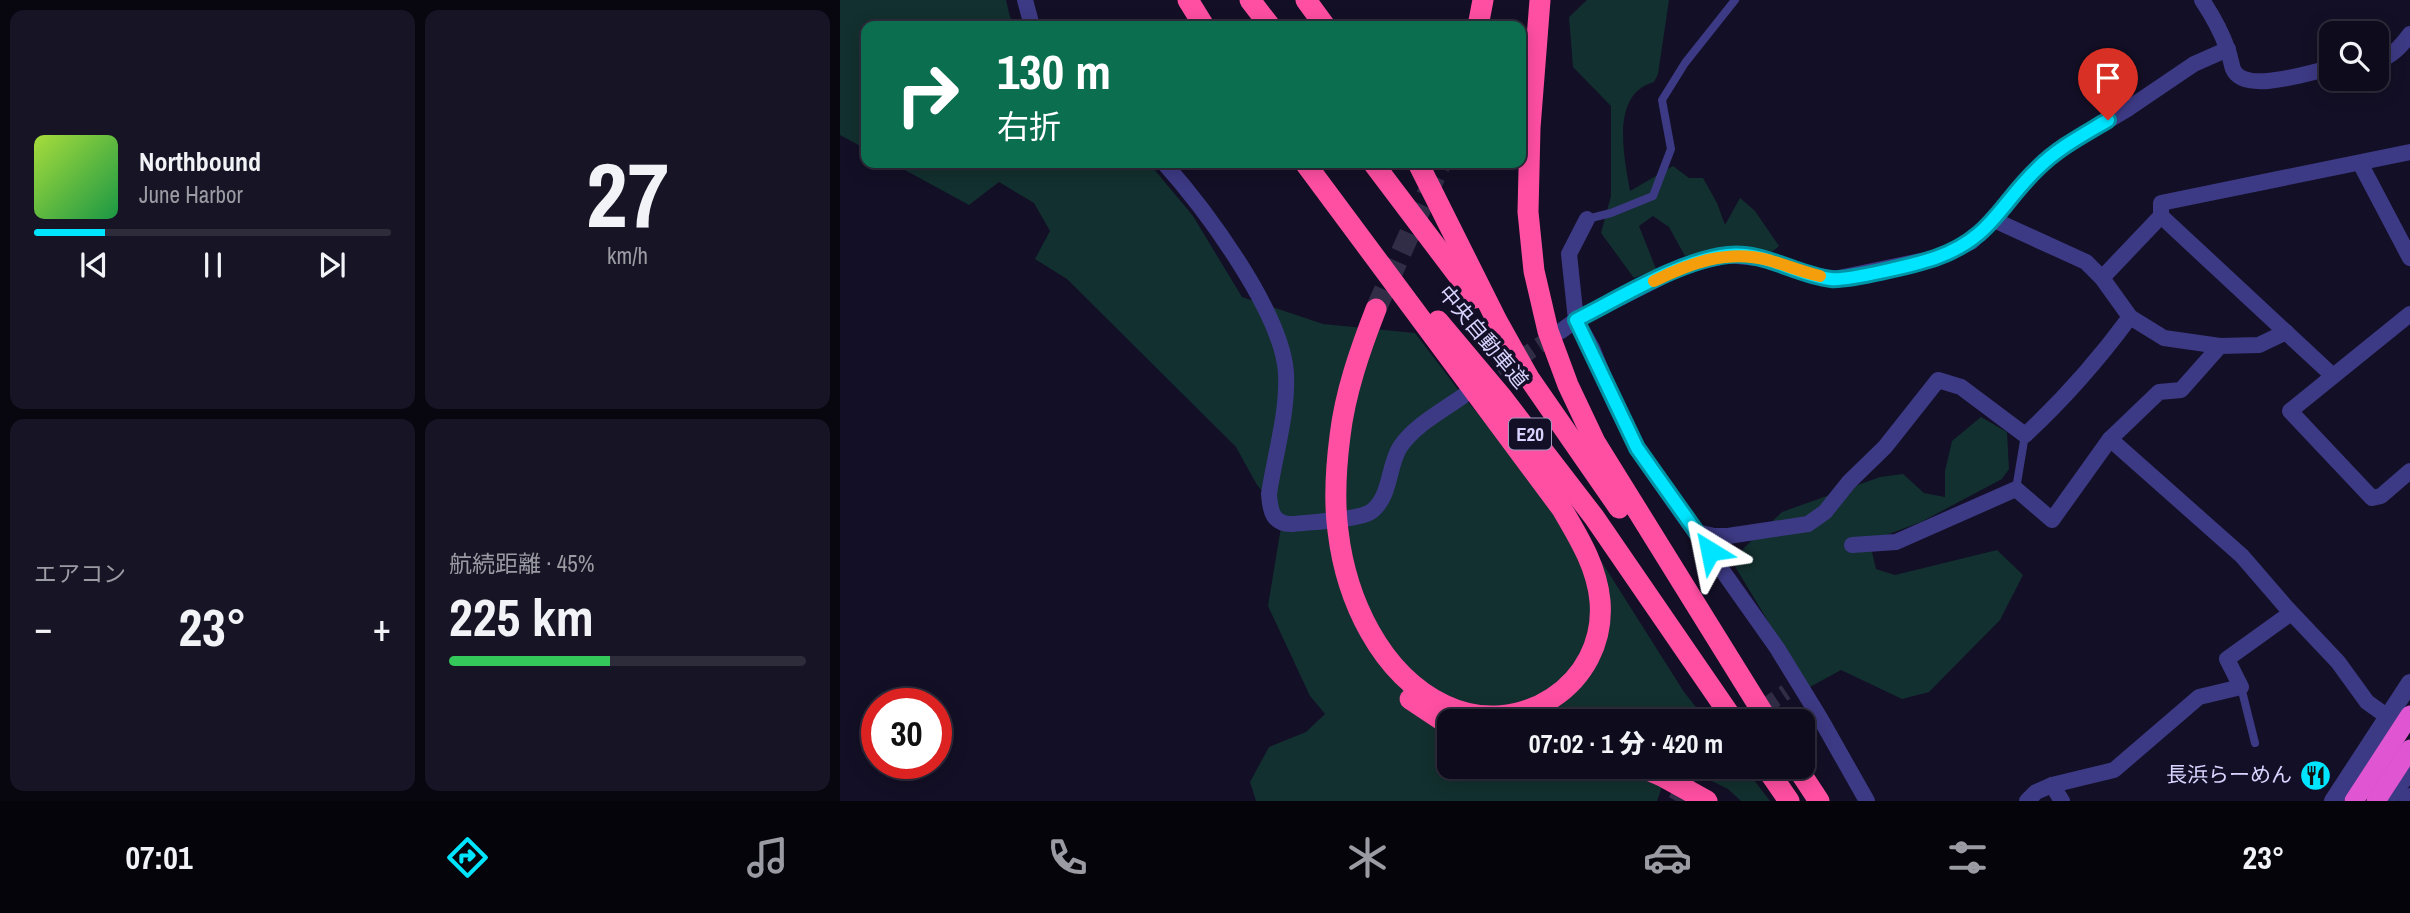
<!DOCTYPE html>
<html lang="ja">
<head>
<meta charset="utf-8">
<style>
  :root { --surface:#0e0b1c; --page:#171425; --text:#f1f3f6; --muted:#9b9ba3; --line:#2e2b3b; --accent:#00e5ff }
  body { margin:0; font-family:"Archivo Narrow","Noto Sans JP",sans-serif; background:var(--page); color:var(--text); height:100vh; display:flex; flex-direction:column; font-size:26px; white-space:nowrap }
  * { box-sizing:border-box; margin:0 }
  p { font-size:23px; color:var(--muted) }
  .icon { flex:none; width:38px; height:38px; fill:none; stroke:currentColor; stroke-width:2; stroke-linecap:round; stroke-linejoin:round }
  .map { position:relative; flex:1; overflow:hidden }
  .details { display:flex; flex-direction:column; gap:10px; padding:10px; background:#08060f; width:840px }
  .details>* { flex:none }
  .top-card { position:absolute; left:21px; top:21px; width:665px; height:147px; border-radius:14px; box-shadow:0 4px 18px #0003,0 0 0 2px var(--line); background:#0b6e4f; color:#fff; overflow:hidden }
  .fabs { position:absolute; left:1479px; top:21px; display:grid; gap:14px }
  .fabs a { display:grid; place-items:center; width:70px; height:70px; border-radius:14px; background:var(--surface); box-shadow:0 4px 18px #0003,0 0 0 2px var(--line); font-size:35px }
  .speed { position:absolute; left:21px; top:688px; display:flex; gap:14px; font-size:35px; font-weight:700; text-align:center }
  .speed>* { display:grid; place-content:center; width:91px; height:91px; border-radius:50%; background:var(--surface); box-shadow:0 4px 18px #0003,0 0 0 2px var(--line); line-height:1 }
  .speed .limit { border:10px solid #d22; background:#fff; color:#111 }
  .pin { position:absolute; display:grid; place-items:center; width:60px; height:60px; color:#fff; margin:-72px -30px; border-radius:50% 50% 50% 0; rotate:-45deg; box-shadow:0 0 7px #0007 }
  .pin .icon { rotate:45deg }
  .me { position:absolute; width:77px; margin:-38px; rotate:325deg; stroke-linejoin:round; filter:drop-shadow(0 0 5px #0008) }
  .turn { display:flex; align-items:center; gap:24px; height:147px; padding:0 21px; font-size:32px }
  .turn .icon { width:91px; height:91px; stroke-width:2.5 }
  .turn b { display:block; font-size:49px; line-height:60px }
  .big { font-size:52px; font-weight:800; line-height:1.1 }
  .details .card { flex:1; display:flex; flex-direction:column; justify-content:center; gap:10px; min-width:0; padding:0 24px; border-radius:14px; background:var(--page) }
  .details .dial { align-items:center; gap:0 }
  .dial b { font-size:91px; line-height:1 }
  .song { display:flex; align-items:center; gap:21px }
  .cover { width:84px; height:84px; border-radius:10px; background:linear-gradient(135deg,hsl(80 70% 55%),hsl(140 70% 35%)) }
  .played { height:7px; border-radius:4px; background:linear-gradient(90deg,var(--accent) 20%,var(--line) 20%) }
  .keys { display:flex; justify-content:space-around; direction:ltr }
  .heat { display:flex; justify-content:space-between; align-items:center; font-size:38px; direction:ltr }
  .charge { height:10px; border-radius:5px; background:linear-gradient(90deg,#34c759 45%,var(--line) 0) }
  .details .tiles { flex:1; display:grid; gap:10px; grid-template-columns:repeat(2,1fr) }
  .trip { position:absolute; left:597px; top:709px; width:378px; height:70px; border-radius:14px; background:var(--surface); box-shadow:0 4px 18px #0003,0 0 0 2px var(--line); font-weight:800; line-height:70px; text-align:center }
  .tabs { display:flex; height:112px; justify-content:space-around; align-items:center; background:#06040b; color:var(--muted) }
  .tabs .icon { width:49px; height:49px }
  .tabs .selected { color:var(--accent) }
  .tabs b { font-size:32px; color:var(--text) }
  main { display:flex; flex:1; min-height:0 }
  .map>svg:first-child { display:block }
</style>
</head>
<body>
<main>
<section class="details">
<div class="tiles">
<div class="card">
<div class="song"><i class="cover"></i><div><b>Northbound</b><p>June Harbor</p></div></div>
<div class="played"></div>
<div class="keys"><svg class="icon" aria-label="previous" viewBox="0 0 24 24"><path d="M18 5L8 12l10 7zM5 5v14"/></svg><svg class="icon" aria-label="pause" viewBox="0 0 24 24"><path d="M8 5v14M16 5v14"/></svg><svg class="icon" aria-label="next" viewBox="0 0 24 24"><path d="M6 5l10 7-10 7zM19 5v14"/></svg></div>
</div>
<div class="card dial"><b>27</b><p>km/h</p></div>
<div class="card"><p>エアコン</p>
<div class="heat"><a>−</a><b class="big">23°</b><a>+</a></div>
</div>
<div class="card"><p>航続距離 · 45%</p><b class="big">225 km</b><div class="charge"></div></div>
</div>
</section>
<div class="map">
<svg width="1570" height="801" viewBox="0 0 1570 801">
  <rect width="100%" height="100%" fill="#130f26"/>
  <!-- green -->
  <g fill="#12302f">
    <path d="M0 0H166L170 17 177 26H26V149L0 135Z"/>
    <path d="M747 0H829L818 74 814 82C770 94 784 156 790 191L833 166 849 178H863L877 203 885 225 900 198 915 211 939 246 933 251 885 248 845 256 829 227 813 216 799 226 816 269 794 278 761 233 771 196V106L733 67 729 17Z"/>
    <path d="M52 163H309L353 216 402 297 483 324 575 333 623 396 758 556 844 692 867 721H609V766L829 767 817 801H416L410 782 429 747 466 732 485 714 470 696 428 606 443 515 417 485 396 447 227 279 195 259 210 231 194 203 159 182 129 205Z"/>
    <path d="M1141 417 1167 432 1169 469 1162 479 1081 522 1049 534 1032 552 1036 569 1055 575 1157 550 1183 575 1160 620 1089 692 1062 699 1001 670 968 688 893 563 904 548 942 512 1040 477 1063 474 1084 493 1105 497V471L1112 441Z"/>
    <path d="M843 767H904L930 801H901L888 789Z"/>
  </g>
  <g fill="none" stroke-linecap="round" stroke-linejoin="round">
    <!-- minor-tunnel -->
    <g stroke="#312d47" stroke-width="16" stroke-dasharray="16 8" stroke-linecap="butt">
      <path d="M639 386 719 332"/>
      <path d="M903 721 946 692"/>
      <path d="M836 801 854 766"/>
    </g>
    <!-- motorway-tunnel -->
    <path stroke="#312d47" stroke-width="21" stroke-dasharray="21 10" stroke-linecap="butt" d="M536 309 601 163"/>
    <!-- service -->
    <g stroke="#3d3a85" stroke-width="8">
      <path d="M747 219 771 213 813 196 831 149 822 100 845 63 895 0"/>
      <path d="M1176 489 1185 435"/>
      <path d="M1401 687 1415 743"/>
    </g>
    <!-- minor -->
    <g stroke="#3d3a85" stroke-width="16">
      <path d="M185 0 192 26"/>
      <path d="M1362 0C1372 15 1381 31 1387 48 1390 55 1391 63 1393 69 1404 95 1470 72 1491 68"/>
      <path d="M1536 61C1551 58 1561 46 1570 34"/>
      <path d="M324 163C365 209 442 312 446 373 448 413 435 454 429 494 430 511 433 525 453 524 470 522 521 520 532 511 551 496 548 466 560 447 575 425 602 411 623 396"/>
      <path d="M1520 163 1570 258"/>
      <path d="M747 219 729 254 736 320 752 348 775 404 797 448 817 478 937 648 980 718 1027 801"/>
      <path d="M1154 220 1246 262 1262 278 1290 317 1324 338 1380 346 1419 345 1446 332"/>
      <path d="M1262 278 1321 216"/>
      <path d="M1570 314 1450 411 1532 498 1541 496 1570 471"/>
      <path d="M721 331 736 320 843 266 888 255 926 259 969 274 994 279 1095 258 1131 242 1154 220 1196 169 1218 150 1289 108 1354 64 1388 49"/>
      <path d="M1380 346 1341 390 1319 392 1270 439 1402 556 1446 607 1498 662 1527 702 1548 717"/>
      <path d="M1492 375 1321 216V203L1570 152"/>
      <path d="M857 532 874 536H888L968 524 985 512 1009 482 1045 447 1098 380 1121 387 1185 435C1224 399 1259 359 1290 317"/>
      <path d="M1012 545 1056 542 1176 489 1212 520 1270 439"/>
      <path d="M1212 785 1222 801"/>
      <path d="M1187 801 1196 792 1212 785 1274 770 1359 697 1401 687 1387 659 1451 613"/>
      <path d="M1566 801 1570 796"/>
    </g>
    <!-- tertiary -->
    <g stroke="#3d3a85" stroke-width="18">
      <path d="M1493 801 1570 683"/>
      <path d="M1546 801 1570 771"/>
    </g>
    <!-- trunk -->
    <g stroke="#e055d1" stroke-width="19">
      <path d="M1514 801 1570 715"/>
      <path d="M1536 801 1570 749"/>
    </g>
    <!-- motorway -->
    <g stroke="#ff4fa3" stroke-width="21">
      <path d="M348 0 364 26"/>
      <path d="M410 0 430 26"/>
      <path d="M466 0 485 26"/>
      <path d="M700 0 690 128 688 212 694 271 708 331 728 385 755 442 928 721"/>
      <path d="M638 26 643 0"/>
      <path d="M465 163 722 509C739 538 757 567 760 601 767 685 678 741 604 705 540 674 506 599 498 531 494 501 496 467 500 436 505 393 520 350 536 309"/>
      <path d="M533 163 635 298"/>
      <path d="M578 163 657 321 689 378 779 508"/>
      <path d="M598 321 661 396 754 517 894 721"/>
      <path d="M570 699 609 725"/>
      <path d="M799 766 822 776 867 801"/>
      <path d="M925 766 949 801"/>
      <path d="M956 766 979 801"/>
    </g>
  </g>
  <g fill="none" stroke-linecap="round" stroke-linejoin="round">
    <defs>
      <path id="route" d="M870 551 797 448 736 320C780 298 840 260 888 255 924 251 956 275 991 279 1008 281 1077 264 1095 258 1152 238 1159 205 1198 168 1218 148 1243 135 1268 120"/>
    </defs>
    <!-- route casing -->
    <use href="#route" stroke="#0095a6" stroke-width="18"/>
    <!-- route -->
    <use href="#route" stroke="#00e5ff" stroke-width="12"/>
    <!-- slow -->
    <path stroke="#f59e0b" stroke-width="12" d="M814 281C850 263 888 249 928 260 946 265 962 272 980 276"/>
  </g>
  <!-- icons -->
  <defs>
    <symbol id="restaurant-disc" viewBox="-11 -11 22 22"><circle r="9.5" fill="#00e5ff" stroke="#130f26"/><path d="M-5-6h1v4h1v-4h1v4h1v-4h1v5L-1.5 .5V6h-2V.5L-5-1ZM5-6V6H3V1.5H1.5Q1.5-4 5-6Z" fill="#111"/></symbol>
  </defs>
  <g fill-rule="evenodd">
    <use href="#restaurant-disc" x="1458" y="758" width="35" height="35"/>
  </g>
  <g text-anchor="middle" stroke-width="7" stroke-linejoin="round" paint-order="stroke">
    <!-- shield labels -->
    <rect fill="#130f26" stroke="#9e99be" stroke-width="2" x="669" y="418.5" width="42" height="31" rx="5"/>
    <g font-size="19" font-weight="bold" fill="#d9d4ff">
      <text x="690" y="441">E20</text>
    </g>
    <!-- street labels -->
    <g font-size="21" fill="#d9d4ff" stroke="#130f26">
      <text transform="translate(643 337) rotate(50)" y="7">中央自動車道</text>
    </g>
    <!-- poi labels -->
    <g font-size="21" fill="#d9d4ff" stroke="#130f26" text-anchor="end">
      <text x="1452" y="782">長浜らーめん</text>
    </g>
  </g>
</svg>
<div class="fabs">
<a><svg class="icon" aria-label="search" viewBox="0 0 24 24"><circle cx="10" cy="10" r="6"/><path d="M15 15l6 6"/></svg></a>
</div>
<div class="speed"><div class="limit">30</div></div>
<div class="pin" style="left:1268px;top:120px;background:#d93025"><svg class="icon" aria-label="arrive" viewBox="0 0 24 24"><path d="M6 21V4h12l-3 4 3 4H6"/></svg></div>
<svg class="me" style="left:870px;top:551px" viewBox="-20 -20 40 40"><path d="M0-17L14 15 0 8-14 15z" fill="#00e5ff" stroke="#fff" stroke-width="4"/></svg>
<div class="trip">07:02 · 1 分 · 420 m</div>
<div class="top-card">
<div class="turn"><svg class="icon" aria-label="right" viewBox="0 0 24 24"><path d="M7 20v-9h11M14 6l5 5-5 5"/></svg><div><b>130 m</b>右折</div></div>
</div>
</div>
</main>
<nav class="tabs">
<b>07:01</b>
<svg class="icon selected" aria-label="directions" viewBox="0 0 24 24"><path d="M12 3l9 9-9 9-9-9zM9 14v-3h6M13 9l2 2-2 2"/></svg>
<svg class="icon" aria-label="music" viewBox="0 0 24 24"><path d="M9 18V5l10-2v13"/><circle cx="6" cy="18" r="3"/><circle cx="16" cy="16" r="3"/></svg>
<svg class="icon" aria-label="phone" viewBox="0 0 24 24"><path d="M5 4h4l2 5-3 2q2 4 5 5l2-3 5 2v4C11 20 4 13 5 4z"/></svg>
<svg class="icon" aria-label="climate" viewBox="0 0 24 24"><path d="M12 3v18M4 7l16 10M4 17L20 7"/></svg>
<svg class="icon" aria-label="car" viewBox="0 0 24 24"><path d="M5 17H2v-5l4-1 3-4h7l3 4 3 1v5h-3M9 17h6M6 11h13"/><circle cx="7" cy="17" r="2"/><circle cx="17" cy="17" r="2"/></svg>
<svg class="icon" aria-label="filters" viewBox="0 0 24 24"><path d="M4 7h16M4 17h16"/><circle cx="9" cy="7" r="2"/><circle cx="15" cy="17" r="2"/></svg>
<b>23°</b>
</nav>
</body>
</html>
